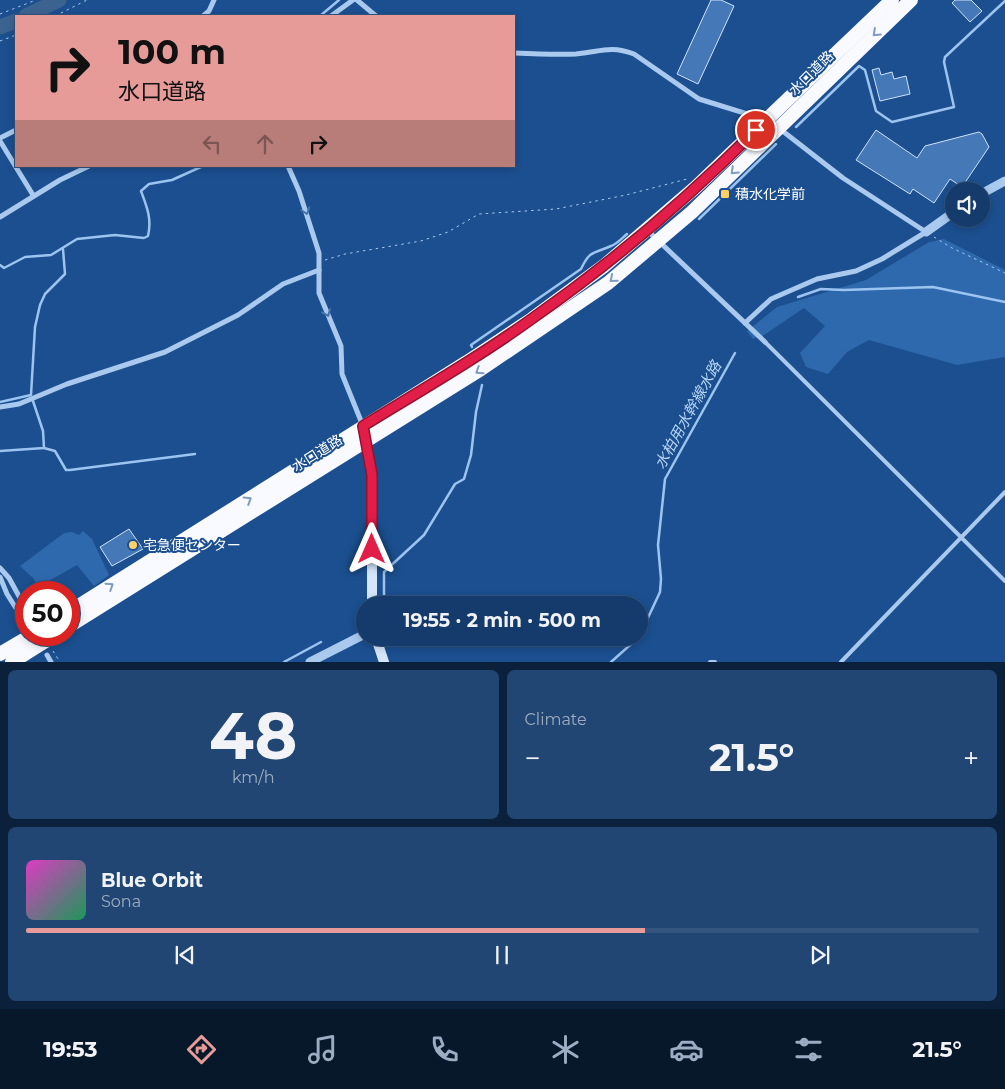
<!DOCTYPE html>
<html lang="en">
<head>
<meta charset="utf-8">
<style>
  :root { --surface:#143b6b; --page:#214673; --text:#f1f3f6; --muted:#9dadc1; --line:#33557e; --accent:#e69b98 }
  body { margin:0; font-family:Montserrat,"Noto Sans JP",sans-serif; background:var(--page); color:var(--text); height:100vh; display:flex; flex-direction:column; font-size:19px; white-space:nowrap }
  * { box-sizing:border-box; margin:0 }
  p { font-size:16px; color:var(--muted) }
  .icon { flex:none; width:28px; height:28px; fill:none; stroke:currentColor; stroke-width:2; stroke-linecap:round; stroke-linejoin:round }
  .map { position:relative; height:662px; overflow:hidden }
  .sheet { display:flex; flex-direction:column; gap:8px; padding:8px; background:#0b203b; flex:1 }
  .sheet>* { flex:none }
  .hud { position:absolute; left:15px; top:15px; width:500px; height:152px; border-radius:0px; box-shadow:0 2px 8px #0003,0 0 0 1px var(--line); background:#e69b98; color:#111; overflow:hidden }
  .buttons { position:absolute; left:945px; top:182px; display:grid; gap:10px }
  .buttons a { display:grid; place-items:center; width:45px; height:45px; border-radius:50%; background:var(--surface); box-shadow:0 2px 8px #0003,0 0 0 1px var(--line); font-size:25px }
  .speed { position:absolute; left:15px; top:581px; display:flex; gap:10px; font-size:25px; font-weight:700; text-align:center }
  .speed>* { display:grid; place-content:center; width:65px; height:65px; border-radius:50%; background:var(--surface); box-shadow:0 2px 8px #0003,0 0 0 1px var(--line); line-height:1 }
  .speed .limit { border:8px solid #d22; background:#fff; color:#111 }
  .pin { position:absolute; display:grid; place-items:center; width:42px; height:42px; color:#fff; margin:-21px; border:2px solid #fff; border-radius:50%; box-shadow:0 1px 5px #0007 }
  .me { position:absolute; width:55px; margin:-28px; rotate:0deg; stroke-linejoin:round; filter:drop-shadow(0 0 4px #0008) }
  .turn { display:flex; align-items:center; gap:18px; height:105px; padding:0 20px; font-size:22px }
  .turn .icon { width:65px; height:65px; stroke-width:2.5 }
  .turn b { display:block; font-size:35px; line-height:42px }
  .lanes { display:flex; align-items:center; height:48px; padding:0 20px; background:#0003; justify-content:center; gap:25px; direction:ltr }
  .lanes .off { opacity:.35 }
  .big { font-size:38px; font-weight:700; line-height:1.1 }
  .sheet .card { flex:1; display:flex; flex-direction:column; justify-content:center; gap:8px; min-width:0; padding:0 18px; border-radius:8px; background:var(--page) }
  .sheet .dial { align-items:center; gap:0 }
  .dial b { font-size:65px; line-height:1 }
  .song { display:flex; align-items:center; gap:15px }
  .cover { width:60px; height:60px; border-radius:8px; background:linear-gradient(135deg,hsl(310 70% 55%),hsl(150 70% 35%)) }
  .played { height:5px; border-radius:2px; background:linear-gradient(90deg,var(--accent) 65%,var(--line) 65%) }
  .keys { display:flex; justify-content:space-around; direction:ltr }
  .heat { display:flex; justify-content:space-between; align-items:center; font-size:28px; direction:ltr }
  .sheet .tiles { flex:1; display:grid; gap:8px; grid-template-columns:1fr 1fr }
  .card:last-child { grid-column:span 2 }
  .trip { position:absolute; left:356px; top:596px; width:292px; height:50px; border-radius:25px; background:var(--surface); box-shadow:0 2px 8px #0003,0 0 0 1px var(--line); font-weight:700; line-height:50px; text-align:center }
  .tabs { display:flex; height:80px; justify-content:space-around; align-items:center; background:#08182b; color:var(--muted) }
  .tabs .icon { width:35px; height:35px }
  .tabs .selected { color:var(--accent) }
  .tabs b { font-size:22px; color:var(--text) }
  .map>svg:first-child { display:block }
</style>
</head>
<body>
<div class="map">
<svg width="1005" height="662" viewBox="0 0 1005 662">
  <rect width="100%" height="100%" fill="#1b4f8f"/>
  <!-- green -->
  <g fill="#2e69ad">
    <path d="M944 239 1005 270V357L957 365 869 340 847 352 828 374 806 367 800 353 825 326 804 308 764 335 753 339 747 331 777 307 866 280 929 242Z"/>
    <path d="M83 531 92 539 109 575 94 586 77 565 47 582 56 592H42L33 578 20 566 64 533 72 532 79 535Z"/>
  </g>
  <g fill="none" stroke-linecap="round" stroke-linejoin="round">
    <!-- stream -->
    <g stroke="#9cc4f0" stroke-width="2.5">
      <path d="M320 16 339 0"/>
      <path d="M796 127 859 66 865 70 876 111 892 122 954 107 944 62 945 57 1005 1"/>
      <path d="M699 219 776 144"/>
      <path d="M0 265 4 268 25 257 51 255 77 239 115 235 144 238 148 236C152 219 147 207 141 191L149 184 172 180 203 166"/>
      <path d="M798 297 821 289 844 290 933 287 1005 302"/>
      <path d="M472 347 471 345 581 269C590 250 593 254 611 246 617 244 622 238 627 234"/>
      <path d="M0 402 31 395 35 327 40 305 45 294 65 274 63 249"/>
      <path d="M44 448 55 451 66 470H70L195 454"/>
      <path d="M0 451 44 448 43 431 32 398"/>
      <path d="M384 605V572L424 535 455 484 464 479 471 455 476 412 482 385"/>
      <path d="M640 635 660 592 661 579 658 545 665 479 735 353"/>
      <path d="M284 662 321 642"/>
      <path d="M611 662 638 638"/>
    </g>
    <!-- river -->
    <g stroke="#3c6290" stroke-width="15">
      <path d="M26 16 59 0"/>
      <path d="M0 27 16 21"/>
    </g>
  </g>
  <!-- building -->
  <g fill="#4478b7" stroke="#cfe3fa">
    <path d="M711 0H721L734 6 698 84 677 74Z"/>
    <path d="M955 0H971L982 11 970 22 952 3Z"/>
    <path d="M879 68 881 75 892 72 894 79 906 76 910 94 880 101 872 70Z"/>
    <path d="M876 130 917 158 925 146 979 132 982 134 989 147 962 187 950 179 934 203 913 189 910 194 856 160Z"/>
    <path d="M129 529 143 549 112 566 100 547Z"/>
  </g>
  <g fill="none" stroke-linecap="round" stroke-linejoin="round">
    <!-- path -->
    <g stroke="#a9c9ee" stroke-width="1" stroke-dasharray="2.5 4" stroke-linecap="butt">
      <path d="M0 14 36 0"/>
      <path d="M55 16 87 0"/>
      <path d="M0 41 16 35"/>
      <path d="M934 237 952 248 1005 273"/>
      <path d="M325 260 345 254 421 241 448 232 479 214 556 209 626 195 687 179"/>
      <path d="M53 651 60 662"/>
    </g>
    <!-- service -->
    <g stroke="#a9c9ee" stroke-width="4">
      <path d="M765 342 1005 581"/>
      <path d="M710 662H715"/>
      <path d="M841 662 1005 492"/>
    </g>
    <!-- minor -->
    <g stroke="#a9c9ee" stroke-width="5">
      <path d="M357 0 376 16"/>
      <path d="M203 16 209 11 214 0"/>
      <path d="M331 16 353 0"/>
      <path d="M514 53C535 54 556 55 576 54 600 52 610 45 634 54L699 99 764 119"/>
      <path d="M0 138 16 130"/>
      <path d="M0 141 33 195"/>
      <path d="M288 166 299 191 319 253V293L341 346 342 374 363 426"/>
      <path d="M0 217 60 180 89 166"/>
      <path d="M648 231 765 342"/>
      <path d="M745 323 771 299 817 279 856 271 882 259 926 232 843 178 780 129"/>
      <path d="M0 407 19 404 67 384 165 352 238 315 283 284 319 270"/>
      <path d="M0 568 9 578 26 609"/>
      <path d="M0 577 7 594 26 624"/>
      <path d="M47 655 51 662"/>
    </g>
    <!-- tertiary -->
    <g stroke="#a9c9ee" stroke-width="9">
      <path d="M981 194 1005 181"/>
      <path d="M926 232 954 212"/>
      <path d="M310 662 365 634"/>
    </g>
    <!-- secondary -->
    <g stroke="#d6e6fa" stroke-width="10">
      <path d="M365 437 372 475V605"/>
      <path d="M376 638 384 662"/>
    </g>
    <!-- trunk -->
    <g stroke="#f8faff" stroke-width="14">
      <path d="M69 612 467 362 532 319 604 266 696 187 892 0"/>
      <path d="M69 626 481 369 608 283 692 212 911 0"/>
      <path d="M0 654 32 635"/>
      <path d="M12 662 55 635"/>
    </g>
  </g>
  <!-- one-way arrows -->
  <defs><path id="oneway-chevron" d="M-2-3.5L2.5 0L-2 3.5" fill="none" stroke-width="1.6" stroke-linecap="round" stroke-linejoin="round" transform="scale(1.25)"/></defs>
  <g stroke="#7e9cc1">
    <use href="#oneway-chevron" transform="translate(876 33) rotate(137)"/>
    <use href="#oneway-chevron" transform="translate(734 171) rotate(136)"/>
    <use href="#oneway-chevron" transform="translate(613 279) rotate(141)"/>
    <use href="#oneway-chevron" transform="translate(479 371) rotate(147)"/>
    <use href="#oneway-chevron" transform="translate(248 500) rotate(-32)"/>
    <use href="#oneway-chevron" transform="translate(110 586) rotate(-33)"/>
  </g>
  <g stroke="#4674ac">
    <use href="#oneway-chevron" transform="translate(306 211) rotate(72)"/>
    <use href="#oneway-chevron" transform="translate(327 313) rotate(68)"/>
  </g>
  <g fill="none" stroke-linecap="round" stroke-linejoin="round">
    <defs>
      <path id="route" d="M372 549V475L363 426C420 391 479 357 533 318 613 262 687 199 756 130"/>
    </defs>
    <!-- route casing -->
    <use href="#route" stroke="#92132f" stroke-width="12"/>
    <!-- route -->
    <use href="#route" stroke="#e11d48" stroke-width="9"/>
  </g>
  <!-- markers -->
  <g fill="#ffd166" stroke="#1b4f8f" stroke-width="2">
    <rect x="720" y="189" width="10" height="10" rx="2.5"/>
    <circle cx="133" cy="545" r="5"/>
  </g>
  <g text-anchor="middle" stroke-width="4" stroke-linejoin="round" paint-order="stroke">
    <!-- street labels -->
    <g font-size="14" fill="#fff" stroke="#1b4f8f">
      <text transform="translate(811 73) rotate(-45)" y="5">水口道路</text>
      <text transform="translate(317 453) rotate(-32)" y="5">水口道路</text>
    </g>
    <!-- poi labels -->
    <g font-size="14" fill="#fff" stroke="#1b4f8f" text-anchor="start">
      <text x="735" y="199">積水化学前</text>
      <text x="143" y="550">宅急便センター</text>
    </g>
    <!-- water labels -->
    <g font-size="15" font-style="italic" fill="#b5d3f5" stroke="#1b4f8f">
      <text transform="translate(688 415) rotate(-61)" y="5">水柏用水幹線水路</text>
    </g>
  </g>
</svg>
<div class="buttons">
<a><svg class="icon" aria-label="sound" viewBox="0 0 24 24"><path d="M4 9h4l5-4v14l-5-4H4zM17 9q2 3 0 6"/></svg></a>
</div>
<div class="speed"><div class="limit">50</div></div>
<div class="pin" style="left:756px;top:130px;background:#d93025"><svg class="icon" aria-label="arrive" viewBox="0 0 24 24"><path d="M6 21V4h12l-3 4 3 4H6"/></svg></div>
<svg class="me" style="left:372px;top:549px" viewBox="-20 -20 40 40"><path d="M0-17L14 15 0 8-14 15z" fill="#e11d48" stroke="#fff" stroke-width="4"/></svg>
<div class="trip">19:55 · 2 min · 500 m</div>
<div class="hud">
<div class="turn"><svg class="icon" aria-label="right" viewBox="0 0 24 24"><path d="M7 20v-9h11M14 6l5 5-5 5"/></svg><div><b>100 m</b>水口道路</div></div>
<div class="lanes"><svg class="icon off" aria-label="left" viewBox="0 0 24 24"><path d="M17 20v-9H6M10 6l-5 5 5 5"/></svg><svg class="icon off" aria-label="ahead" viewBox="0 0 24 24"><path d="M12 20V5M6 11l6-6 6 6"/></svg><svg class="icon" aria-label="right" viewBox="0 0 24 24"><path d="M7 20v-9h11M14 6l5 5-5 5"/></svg></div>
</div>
</div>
<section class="sheet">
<div class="tiles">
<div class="card dial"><b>48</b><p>km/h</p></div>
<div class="card"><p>Climate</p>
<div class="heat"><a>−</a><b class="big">21.5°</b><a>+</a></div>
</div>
<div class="card">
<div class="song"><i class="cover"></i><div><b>Blue Orbit</b><p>Sona</p></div></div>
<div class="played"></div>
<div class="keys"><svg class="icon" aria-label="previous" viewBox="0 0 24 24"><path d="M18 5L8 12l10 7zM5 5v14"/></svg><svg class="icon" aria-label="pause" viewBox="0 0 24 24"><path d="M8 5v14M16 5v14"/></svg><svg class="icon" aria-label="next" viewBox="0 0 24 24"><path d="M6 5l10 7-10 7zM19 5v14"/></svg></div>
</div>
</div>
</section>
<nav class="tabs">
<b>19:53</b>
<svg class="icon selected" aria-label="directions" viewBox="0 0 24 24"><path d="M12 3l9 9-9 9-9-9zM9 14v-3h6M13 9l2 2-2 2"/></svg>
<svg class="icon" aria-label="music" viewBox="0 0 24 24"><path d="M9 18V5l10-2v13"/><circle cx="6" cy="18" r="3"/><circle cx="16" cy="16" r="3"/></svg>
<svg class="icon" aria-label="phone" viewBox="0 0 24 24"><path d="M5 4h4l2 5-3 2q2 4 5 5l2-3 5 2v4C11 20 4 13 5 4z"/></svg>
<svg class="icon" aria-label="climate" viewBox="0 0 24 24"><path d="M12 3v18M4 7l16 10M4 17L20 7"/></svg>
<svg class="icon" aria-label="car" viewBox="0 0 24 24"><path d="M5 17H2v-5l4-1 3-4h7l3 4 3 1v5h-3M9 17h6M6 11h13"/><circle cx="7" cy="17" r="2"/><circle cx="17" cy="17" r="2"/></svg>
<svg class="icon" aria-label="filters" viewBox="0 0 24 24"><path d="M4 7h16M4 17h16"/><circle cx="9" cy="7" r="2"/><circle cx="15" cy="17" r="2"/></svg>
<b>21.5°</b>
</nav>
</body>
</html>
